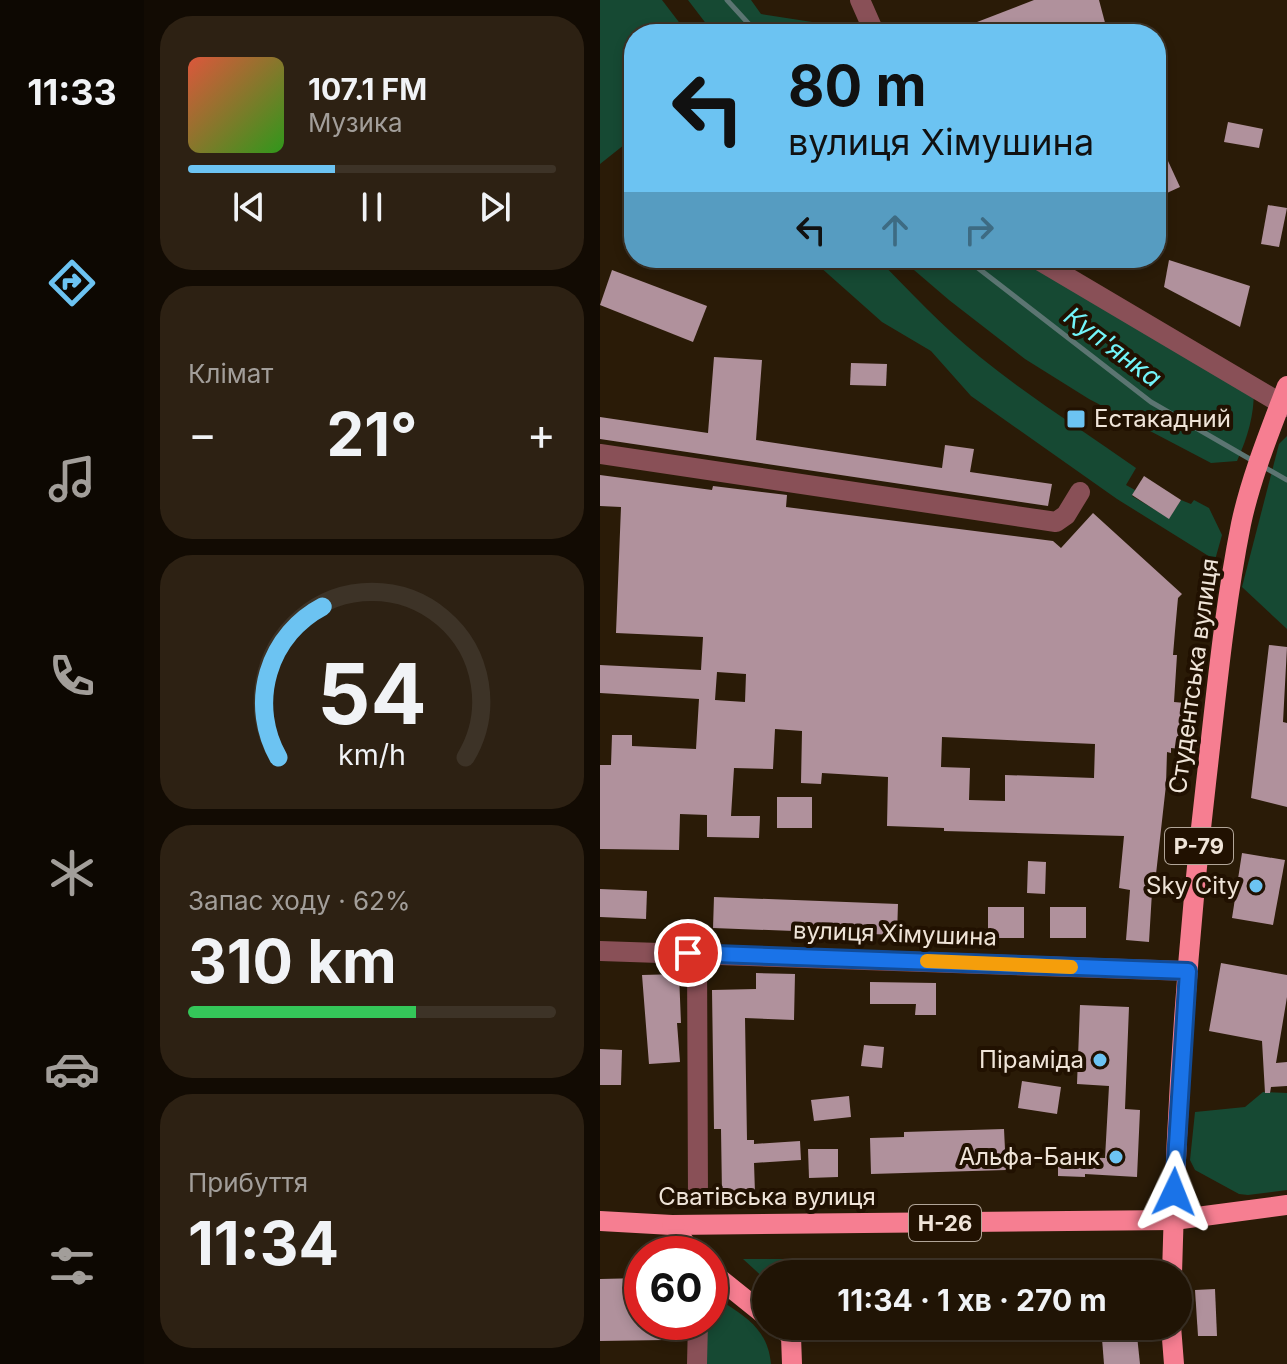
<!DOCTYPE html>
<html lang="uk">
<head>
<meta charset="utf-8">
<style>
  :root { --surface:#201405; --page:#2d2113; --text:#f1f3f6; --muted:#a29e9a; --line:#3d3327; --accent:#6cc3f2 }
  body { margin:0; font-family:Inter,sans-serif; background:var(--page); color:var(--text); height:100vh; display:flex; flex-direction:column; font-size:30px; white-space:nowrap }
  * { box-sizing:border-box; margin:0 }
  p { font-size:26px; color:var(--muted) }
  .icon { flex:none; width:44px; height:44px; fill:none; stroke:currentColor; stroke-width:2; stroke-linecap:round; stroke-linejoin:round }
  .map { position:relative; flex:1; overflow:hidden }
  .drawer { display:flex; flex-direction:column; gap:16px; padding:16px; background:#120b03; width:456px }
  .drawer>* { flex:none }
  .hud { position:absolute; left:24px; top:24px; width:542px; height:244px; border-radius:32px; box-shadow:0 4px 12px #0003,0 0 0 2px var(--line); background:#6cc3f2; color:#111; overflow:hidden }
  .speed { position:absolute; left:24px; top:1236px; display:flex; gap:16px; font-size:40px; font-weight:700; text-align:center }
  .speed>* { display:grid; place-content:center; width:104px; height:104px; border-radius:50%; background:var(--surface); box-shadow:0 4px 12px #0003,0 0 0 2px var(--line); line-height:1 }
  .speed .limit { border:12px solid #d22; background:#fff; color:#111 }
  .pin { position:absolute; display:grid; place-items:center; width:68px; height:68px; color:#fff; margin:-34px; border:4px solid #fff; border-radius:50%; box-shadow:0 2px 8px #0007 }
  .me { position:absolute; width:88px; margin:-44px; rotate:2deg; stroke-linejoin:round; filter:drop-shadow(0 0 6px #0008) }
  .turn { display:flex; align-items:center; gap:28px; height:168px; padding:0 32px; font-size:36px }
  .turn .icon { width:104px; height:104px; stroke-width:2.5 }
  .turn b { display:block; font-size:56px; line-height:68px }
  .lanes { display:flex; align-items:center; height:76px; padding:0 32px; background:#0003; justify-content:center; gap:40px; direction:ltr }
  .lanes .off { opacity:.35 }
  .big { font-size:60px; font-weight:700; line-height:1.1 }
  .drawer .widget { flex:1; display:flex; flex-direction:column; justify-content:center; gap:12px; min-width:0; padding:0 28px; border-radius:32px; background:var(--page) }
  .drawer .dial { align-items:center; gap:0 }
  .dial svg { height:208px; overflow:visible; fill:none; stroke:var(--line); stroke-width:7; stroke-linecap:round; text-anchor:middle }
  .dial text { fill:var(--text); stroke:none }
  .song { display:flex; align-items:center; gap:24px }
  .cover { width:96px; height:96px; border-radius:12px; background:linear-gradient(135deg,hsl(10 70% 55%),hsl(110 70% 35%)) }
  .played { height:8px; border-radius:4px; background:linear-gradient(90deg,var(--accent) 40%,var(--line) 40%) }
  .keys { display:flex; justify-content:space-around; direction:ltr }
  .heat { display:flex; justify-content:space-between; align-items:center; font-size:44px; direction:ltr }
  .charge { height:12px; border-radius:6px; background:linear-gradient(90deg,#34c759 62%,var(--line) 0) }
  .trip { position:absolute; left:152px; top:1260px; width:440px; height:80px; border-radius:40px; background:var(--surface); box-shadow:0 4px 12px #0003,0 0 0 2px var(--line); font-weight:700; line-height:80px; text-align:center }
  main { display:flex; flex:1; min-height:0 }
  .tab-bar { display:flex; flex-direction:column; width:144px; justify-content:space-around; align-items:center; background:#0d0802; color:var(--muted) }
  .tab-bar .icon { width:56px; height:56px }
  .tab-bar .current { color:var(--accent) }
  .tab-bar b { font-size:36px; color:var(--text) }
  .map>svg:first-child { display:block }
</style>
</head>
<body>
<main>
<nav class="tab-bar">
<b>11:33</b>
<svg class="icon current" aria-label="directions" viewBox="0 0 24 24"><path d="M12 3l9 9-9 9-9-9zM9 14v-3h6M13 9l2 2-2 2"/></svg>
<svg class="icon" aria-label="music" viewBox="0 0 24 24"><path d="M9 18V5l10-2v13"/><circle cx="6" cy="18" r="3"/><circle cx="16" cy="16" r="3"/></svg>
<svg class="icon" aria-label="phone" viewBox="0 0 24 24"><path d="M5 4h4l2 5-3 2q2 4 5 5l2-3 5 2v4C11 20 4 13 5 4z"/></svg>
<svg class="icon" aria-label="climate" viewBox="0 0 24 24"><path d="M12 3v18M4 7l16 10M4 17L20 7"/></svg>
<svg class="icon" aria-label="car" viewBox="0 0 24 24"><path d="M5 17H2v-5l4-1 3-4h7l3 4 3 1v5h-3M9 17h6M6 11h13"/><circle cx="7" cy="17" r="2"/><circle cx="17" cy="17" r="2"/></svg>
<svg class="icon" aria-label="filters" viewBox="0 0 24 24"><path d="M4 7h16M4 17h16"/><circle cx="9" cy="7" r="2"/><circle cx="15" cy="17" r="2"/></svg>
</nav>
<section class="drawer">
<div class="widget">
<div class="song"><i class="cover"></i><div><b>107.1 FM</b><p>Музика</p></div></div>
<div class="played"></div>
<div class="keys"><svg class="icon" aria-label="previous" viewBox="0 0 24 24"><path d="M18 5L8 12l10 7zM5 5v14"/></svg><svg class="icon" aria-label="pause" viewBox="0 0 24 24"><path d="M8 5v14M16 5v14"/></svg><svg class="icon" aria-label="next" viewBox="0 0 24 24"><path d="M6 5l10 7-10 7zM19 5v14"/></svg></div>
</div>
<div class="widget"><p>Клімат</p>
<div class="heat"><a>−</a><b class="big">21°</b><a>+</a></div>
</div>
<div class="widget dial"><svg viewBox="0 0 100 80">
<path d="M14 69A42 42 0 1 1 86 69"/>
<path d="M14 69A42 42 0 0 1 31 11" stroke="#6cc3f2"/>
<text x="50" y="56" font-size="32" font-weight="700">54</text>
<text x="50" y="72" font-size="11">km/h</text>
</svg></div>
<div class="widget"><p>Запас ходу · 62%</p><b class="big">310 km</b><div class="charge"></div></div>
<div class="widget"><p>Прибуття</p><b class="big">11:34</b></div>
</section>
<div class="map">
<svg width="687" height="1364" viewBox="0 0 687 1364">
  <rect width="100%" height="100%" fill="#2a1b07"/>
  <!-- green -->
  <g fill="#164933">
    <path d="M0 0H62L88 34H34V137L0 164Z"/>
    <path d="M88 0H151L161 14 238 26 244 34H114Z"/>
    <path d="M210 258H277C310 292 343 327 380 357 429 397 484 431 536 468L526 485 535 490 532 496 569 518 581 500 591 504 594 500 609 508 622 535 615 560 517 499 371 396 331 351 282 322Z"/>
    <path d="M300 258H437L654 389C654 416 648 436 637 461L611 463 489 399 425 359 349 300Z"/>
    <path d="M687 436V629L642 587 679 444Z"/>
    <path d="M663 1092 687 1093V1190L648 1195 639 1194 595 1170 590 1160 595 1112 645 1107Z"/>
    <path d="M143 1259H193V1274H166V1280Z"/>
    <path d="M126 1304C151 1320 168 1333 171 1364H106L107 1322H110L112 1312Z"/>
  </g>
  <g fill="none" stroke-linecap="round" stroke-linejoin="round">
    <!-- stream -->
    <g stroke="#5c7572" stroke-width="5">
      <path d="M127 0 158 34"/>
      <path d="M365 258 551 402 655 462"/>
      <path d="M664 467 687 480"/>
    </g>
  </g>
  <!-- building -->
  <g fill="#b0919c" fill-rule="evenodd">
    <path d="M434 0H499L508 34H346Z"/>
    <path d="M628 122 663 129 659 148 624 142Z"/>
    <path d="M556 135 580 187 556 198Z"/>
    <path d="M668 205 687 208 679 247 661 244Z"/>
    <path d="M569 260 650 286 640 327 564 287Z"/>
    <path d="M12 270 107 306 93 342 0 305Z"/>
    <path d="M114 357 162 360 156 440 342 468 345 445 374 449 370 472 452 484 448 506 0 439V417L108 433Z"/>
    <path d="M251 363 287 364 286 386 250 385Z"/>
    <path d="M0 475 112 490 113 486 187 495 186 507 453 541 461 548 493 513 582 594 578 598 575 631 573 655H577L574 702 596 704 591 750 571 748V753L567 752 566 785 554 892H552L549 942 526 940 530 890 519 888 524 836 344 831V828L287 826 288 777 222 773 221 784 201 783 202 731 175 729 173 769 134 768 131 816H160L159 838 107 837V815L80 814 79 850 0 849V765H11L12 735H32V746L96 749 99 699 0 693V665L101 670 103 637 16 633 21 507 0 506ZM117 672 146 674 145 702 115 700ZM342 737 495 744 494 778 405 775V801L369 800 370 768 341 767Z"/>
    <path d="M544 476 581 500 569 519 532 495Z"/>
    <path d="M669 645 687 647 683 722 687 723V807L651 798Z"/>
    <rect x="177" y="797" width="35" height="31"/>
    <path d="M642 853 685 860 673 925 632 918Z"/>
    <path d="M428 861 446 862 445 894 427 893Z"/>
    <path d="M0 889 47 891 46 919 0 917Z"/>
    <path d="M114 897 298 904 297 935 113 928Z"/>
    <rect x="388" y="907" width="36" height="31"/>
    <rect x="450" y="907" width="36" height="31"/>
    <path d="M621 963 687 975V997L676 1063 687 1062V1086L671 1087 670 1093H665L662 1041 609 1031Z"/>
    <path d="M156 973 195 974 194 1020 145 1018 147 1140H154V1144L200 1141 201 1160 154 1163 155 1193 122 1194 121 1129H114L112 990 156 989Z"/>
    <path d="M79 974 81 1023H77L80 1062 49 1064 42 975Z"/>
    <path d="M270 982 336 983V1015H315L316 1004H270Z"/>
    <path d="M480 1005 529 1007 525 1109 540 1110 537 1177 485 1174V1177L458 1176V1157L505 1158 509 1086 477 1084Z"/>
    <path d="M264 1045 284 1047 282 1068 261 1066Z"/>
    <path d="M0 1049 22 1050 21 1085H0Z"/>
    <path d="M422 1081 461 1087 457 1114 418 1108Z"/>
    <path d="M249 1096 251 1117 214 1121 211 1100Z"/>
    <path d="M404 1129 406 1170 271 1174 270 1138 304 1137V1132Z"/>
    <path d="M208 1149H238V1177L209 1178Z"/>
    <path d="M42 1278V1322H64L65 1340 0 1341V1279Z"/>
    <path d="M615 1289 617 1336H598L595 1290Z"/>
    <path d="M501 1326H536L540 1364H504Z"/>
  </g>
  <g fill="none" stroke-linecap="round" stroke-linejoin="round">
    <!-- minor -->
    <g stroke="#895057" stroke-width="20">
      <path d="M260 0 275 34"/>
      <path d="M435 258 687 407"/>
      <path d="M0 454 456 522 466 515 480 492"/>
      <path d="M0 951 588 971"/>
      <path d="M97 953 98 1197"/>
      <path d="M97 1364 98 1322"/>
    </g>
    <!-- major -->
    <g stroke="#f67e91" stroke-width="20">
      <path d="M0 1221 72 1225 574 1220 687 1205"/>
      <path d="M72 1225 93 1254"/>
      <path d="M110 1271 166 1316"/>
      <path d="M572 1274C576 1110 587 946 606 783 616 697 624 609 641 524 651 477 670 431 687 386"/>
      <path d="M179 1326 191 1336 192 1364"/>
      <path d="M571 1326 574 1364"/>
    </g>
  </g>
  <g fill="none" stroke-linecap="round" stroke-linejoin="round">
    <defs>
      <path id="route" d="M88 953 588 971 574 1192"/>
    </defs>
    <!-- route casing -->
    <use href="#route" stroke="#114b97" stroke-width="20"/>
    <!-- route -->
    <use href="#route" stroke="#1a73e8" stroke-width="14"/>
    <!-- slow -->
    <path stroke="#f59e0b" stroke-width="14" d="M327 961 471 967"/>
  </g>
  <!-- markers -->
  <g fill="#6cc3f2" stroke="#211101" stroke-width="3">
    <rect x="466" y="409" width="20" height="20" rx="4"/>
    <circle cx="656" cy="886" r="8"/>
    <circle cx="500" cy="1060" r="8"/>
    <circle cx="516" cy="1157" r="8"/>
  </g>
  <g text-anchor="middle" stroke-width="8" stroke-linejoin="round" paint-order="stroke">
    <!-- shield labels -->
    <g fill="#211101" stroke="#b1a598" stroke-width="2">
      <rect x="565" y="828" width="68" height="36" rx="6"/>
      <rect x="309" y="1205" width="72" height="36" rx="6"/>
    </g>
    <g font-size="22" font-weight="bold" fill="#efe4d8">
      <text x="599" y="854">Р-79</text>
      <text x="345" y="1231">Н-26</text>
    </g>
    <!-- poi labels -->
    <g font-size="24" fill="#efe4d8" stroke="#211101" text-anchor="end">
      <text x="494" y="427" text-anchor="start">Естакадний</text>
      <text x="640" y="894">Sky City</text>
      <text x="484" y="1068">Піраміда</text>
      <text x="500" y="1165">Альфа-Банк</text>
    </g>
    <!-- street labels -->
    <g font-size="24" fill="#efe4d8" stroke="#211101">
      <text transform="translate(594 676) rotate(-82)" y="8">Студентська вулиця</text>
      <text transform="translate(295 934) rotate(2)" y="8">вулиця Хімушина</text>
      <text x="167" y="1205">Сватівська вулиця</text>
    </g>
    <!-- water labels -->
    <g font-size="26" font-style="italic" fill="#72f4f9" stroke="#211101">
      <text transform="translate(513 347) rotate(37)" y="9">Куп'янка</text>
    </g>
  </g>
</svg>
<div class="speed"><div class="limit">60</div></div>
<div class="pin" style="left:88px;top:953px;background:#d93025"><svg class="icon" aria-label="arrive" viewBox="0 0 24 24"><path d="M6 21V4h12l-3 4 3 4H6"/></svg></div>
<svg class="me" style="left:574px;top:1192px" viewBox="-20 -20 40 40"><path d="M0-17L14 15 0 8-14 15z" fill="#1a73e8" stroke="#fff" stroke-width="4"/></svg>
<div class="trip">11:34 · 1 хв · 270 m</div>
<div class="hud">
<div class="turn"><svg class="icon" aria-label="left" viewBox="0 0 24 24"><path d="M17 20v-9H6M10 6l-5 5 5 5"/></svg><div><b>80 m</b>вулиця Хімушина</div></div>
<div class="lanes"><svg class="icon" aria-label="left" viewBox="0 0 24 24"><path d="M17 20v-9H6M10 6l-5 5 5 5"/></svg><svg class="icon off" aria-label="ahead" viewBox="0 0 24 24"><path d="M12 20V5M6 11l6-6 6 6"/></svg><svg class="icon off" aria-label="right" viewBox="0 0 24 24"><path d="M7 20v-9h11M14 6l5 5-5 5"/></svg></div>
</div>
</div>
</main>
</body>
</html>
